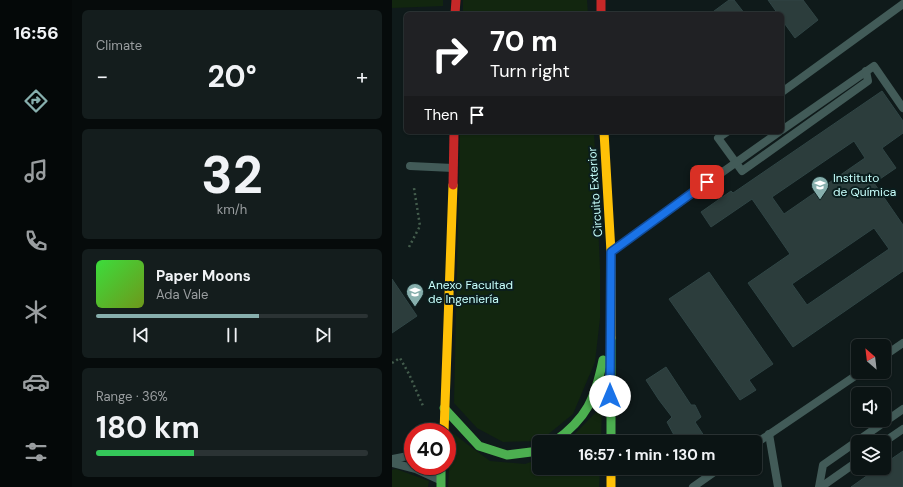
<!DOCTYPE html>
<html lang="en">
<head>
<meta charset="utf-8">
<style>
  :root { --surface:#0b1414; --page:#141d1d; --text:#f1f3f6; --muted:#9a9ea0; --line:#2b3334; --accent:#87afad }
  body { margin:0; font-family:"DM Sans",sans-serif; background:var(--page); color:var(--text); height:100vh; display:flex; flex-direction:column; font-size:15px; white-space:nowrap }
  * { box-sizing:border-box; margin:0 }
  p { font-size:13px; color:var(--muted) }
  .icon { flex:none; width:22px; height:22px; fill:none; stroke:currentColor; stroke-width:2; stroke-linecap:round; stroke-linejoin:round }
  .map { position:relative; flex:1; overflow:hidden }
  .panel { display:flex; flex-direction:column; gap:10px; padding:10px; background:#060b0b; width:320px }
  .panel>* { flex:none }
  .banner { position:absolute; left:12px; top:12px; width:380px; height:122px; border-radius:6px; box-shadow:0 1px 3px #0004,0 0 0 1px var(--line); background:#202124; color:#fff; overflow:hidden }
  .needle { width:26px; rotate:332deg }
  .buttons { position:absolute; left:459px; top:339px; display:grid; gap:8px }
  .buttons a { display:grid; place-items:center; width:40px; height:40px; border-radius:6px; background:var(--surface); box-shadow:0 1px 3px #0004,0 0 0 1px var(--line); font-size:20px }
  .speed { position:absolute; left:12px; top:423px; display:flex; gap:8px; font-size:20px; font-weight:700; text-align:center }
  .speed>* { display:grid; place-content:center; width:52px; height:52px; border-radius:50%; background:var(--surface); box-shadow:0 1px 3px #0004,0 0 0 1px var(--line); line-height:1 }
  .speed .limit { border:6px solid #d22; background:#fff; color:#111 }
  .pin { position:absolute; display:grid; place-items:center; width:34px; height:34px; color:#fff; margin:-17px; border-radius:8px; box-shadow:0 2px 6px #0006 }
  .me { position:absolute; width:44px; margin:-22px; rotate:0deg; stroke-linejoin:round; filter:drop-shadow(0 0 3px #0008) }
  .turn { display:flex; align-items:center; gap:14px; height:84px; padding:0 20px; font-size:18px }
  .turn .icon { width:52px; height:52px; stroke-width:2.5 }
  .turn b { display:block; font-size:28px; line-height:34px }
  .then { display:flex; align-items:center; height:38px; padding:0 20px; background:#0003; gap:8px; font-size:15px }
  .big { font-size:30px; font-weight:700; line-height:1.1 }
  .panel .card { flex:1; display:flex; flex-direction:column; justify-content:center; gap:6px; min-width:0; padding:0 14px; border-radius:6px; background:var(--page) }
  .panel .dial { align-items:center; gap:0 }
  .dial b { font-size:52px; line-height:1 }
  .song { display:flex; align-items:center; gap:12px }
  .cover { width:48px; height:48px; border-radius:6px; background:linear-gradient(135deg,hsl(120 70% 55%),hsl(80 70% 35%)) }
  .played { height:4px; border-radius:2px; background:linear-gradient(90deg,var(--accent) 60%,var(--line) 60%) }
  .keys { display:flex; justify-content:space-around; direction:ltr }
  .heat { display:flex; justify-content:space-between; align-items:center; font-size:22px; direction:ltr }
  .charge { height:6px; border-radius:3px; background:linear-gradient(90deg,#34c759 36%,var(--line) 0) }
  .trip { position:absolute; left:140px; top:435px; width:230px; height:40px; border-radius:6px; background:var(--surface); box-shadow:0 1px 3px #0004,0 0 0 1px var(--line); font-weight:700; line-height:40px; text-align:center }
  main { display:flex; flex:1; min-height:0 }
  .dock { display:flex; flex-direction:column; width:72px; justify-content:space-around; align-items:center; background:#040808; color:var(--muted) }
  .dock .icon { width:28px; height:28px }
  .dock .on { color:var(--accent) }
  .dock b { font-size:18px; color:var(--text) }
  .map>svg:first-child { display:block }
</style>
</head>
<body>
<main>
<nav class="dock">
<b>16:56</b>
<svg class="icon on" aria-label="directions" viewBox="0 0 24 24"><path d="M12 3l9 9-9 9-9-9zM9 14v-3h6M13 9l2 2-2 2"/></svg>
<svg class="icon" aria-label="music" viewBox="0 0 24 24"><path d="M9 18V5l10-2v13"/><circle cx="6" cy="18" r="3"/><circle cx="16" cy="16" r="3"/></svg>
<svg class="icon" aria-label="phone" viewBox="0 0 24 24"><path d="M5 4h4l2 5-3 2q2 4 5 5l2-3 5 2v4C11 20 4 13 5 4z"/></svg>
<svg class="icon" aria-label="climate" viewBox="0 0 24 24"><path d="M12 3v18M4 7l16 10M4 17L20 7"/></svg>
<svg class="icon" aria-label="car" viewBox="0 0 24 24"><path d="M5 17H2v-5l4-1 3-4h7l3 4 3 1v5h-3M9 17h6M6 11h13"/><circle cx="7" cy="17" r="2"/><circle cx="17" cy="17" r="2"/></svg>
<svg class="icon" aria-label="filters" viewBox="0 0 24 24"><path d="M4 7h16M4 17h16"/><circle cx="9" cy="7" r="2"/><circle cx="15" cy="17" r="2"/></svg>
</nav>
<section class="panel">
<div class="card"><p>Climate</p>
<div class="heat"><a>−</a><b class="big">20°</b><a>+</a></div>
</div>
<div class="card dial"><b>32</b><p>km/h</p></div>
<div class="card">
<div class="song"><i class="cover"></i><div><b>Paper Moons</b><p>Ada Vale</p></div></div>
<div class="played"></div>
<div class="keys"><svg class="icon" aria-label="previous" viewBox="0 0 24 24"><path d="M18 5L8 12l10 7zM5 5v14"/></svg><svg class="icon" aria-label="pause" viewBox="0 0 24 24"><path d="M8 5v14M16 5v14"/></svg><svg class="icon" aria-label="next" viewBox="0 0 24 24"><path d="M6 5l10 7-10 7zM19 5v14"/></svg></div>
</div>
<div class="card"><p>Range · 36%</p><b class="big">180 km</b><div class="charge"></div></div>
</section>
<div class="map">
<svg width="511" height="487" viewBox="0 0 511 487">
  <rect width="100%" height="100%" fill="#0f1a1a"/>
  <!-- green -->
  <g fill="#12260f">
    <path d="M0 0H51V6L0 8Z"/>
    <path d="M71 0H195L196 14H71Z"/>
    <path d="M68 132H202L208 269V318L203 362 181 414 148 441 111 442 85 428 62 403Z"/>
    <path d="M210 406 209 442H175Z"/>
    <path d="M59 432 98 461 133 464 147 459V468H208L207 487H56Z"/>
    <path d="M4 469 37 481 36 487H0V470Z"/>
  </g>
  <!-- building -->
  <g fill="#2c3d3c" stroke="#304545" fill-rule="evenodd">
    <path d="M337 0H342L353 14H318Z"/>
    <path d="M376 0H411L426 20 403 38 390 20V14H386Z"/>
    <path d="M490 91 511 121V133L490 148 504 168 482 183 511 225V271L401 347 356 283 398 254 360 199 319 227 309 212 339 191 341 193ZM462 141 473 158 392 214 380 197ZM482 228 497 249 415 305 400 284Z"/>
    <path d="M317 272 381 364 357 380 364 390 348 400 277 299Z"/>
    <path d="M0 279 25 316 0 333Z"/>
    <path d="M274 367 299 405H303L309 417 303 422 316 442H272L282 435 275 422 280 417 267 400 254 380Z"/>
    <path d="M511 451V487H459L486 468H492V464Z"/>
  </g>
  <g fill="none" stroke-linecap="round" stroke-linejoin="round">
    <!-- path -->
    <g stroke="#445d4d" stroke-width="2.5" stroke-dasharray="2 3" stroke-linecap="butt">
      <path d="M17 247 28 226 22 188"/>
      <path d="M0 363 8 358 17 374 31 406"/>
    </g>
    <!-- lane -->
    <g stroke="#425b58" stroke-width="8">
      <path d="M390 92 511 4"/>
      <path d="M390 130 482 66 511 108"/>
      <path d="M335 132 326 138 350 171 476 81 474 71"/>
      <path d="M18 166 61 168"/>
      <path d="M221 250 387 132"/>
      <path d="M492 356 511 343"/>
      <path d="M377 434 386 487"/>
      <path d="M492 442 511 429"/>
      <path d="M363 444 469 372"/>
      <path d="M0 459 21 455"/>
      <path d="M0 463 24 469 48 480"/>
      <path d="M301 487 328 468"/>
      <path d="M427 487 431 465 511 409"/>
      <path d="M429 487 466 461"/>
    </g>
    <!-- fast -->
    <g stroke="#4caf50" stroke-width="9">
      <path d="M219 338V442"/>
      <path d="M52 408 87 446 115 455 147 451"/>
      <path d="M162 442C195 418 203 399 211 360"/>
      <path d="M49 466V487"/>
    </g>
    <!-- slow -->
    <g stroke="#ffc107" stroke-width="9">
      <path d="M212 132 219 252V338"/>
      <path d="M52 432 61 185"/>
      <path d="M219 468V487"/>
    </g>
    <!-- jam -->
    <g stroke="#c62828" stroke-width="9">
      <path d="M209 0V14"/>
      <path d="M63 14 64 0"/>
      <path d="M61 185 62 132"/>
    </g>
  </g>
  <g fill="none" stroke-linecap="round" stroke-linejoin="round">
    <defs>
      <path id="route" d="M218 396 219 252 315 182"/>
    </defs>
    <!-- route casing -->
    <use href="#route" stroke="#114b97" stroke-width="10"/>
    <!-- route -->
    <use href="#route" stroke="#1a73e8" stroke-width="7"/>
  </g>
  <!-- icons -->
  <defs>
    <symbol id="university-pin" viewBox="-11 -11 22 30"><path d="M0 17L-7.5 6A9.5 9.5 0 1 1 7.5 6Z" fill="#87afad" stroke="#0b1e1e"/><path d="M0-5L7-2L0 1L-7-2ZM-4 1L0 2.5L4 1V4Q0 6-4 4Z" fill="#fff"/></symbol>
  </defs>
  <g fill-rule="evenodd">
    <use href="#university-pin" x="418" y="175" width="20" height="27"/>
    <use href="#university-pin" x="13" y="282" width="20" height="27"/>
  </g>
  <g text-anchor="middle" stroke-width="4" stroke-linejoin="round" paint-order="stroke">
    <!-- poi labels -->
    <g font-size="12" fill="#c7fffc" stroke="#0b1e1e" text-anchor="start">
      <text x="441" y="182">Instituto<tspan x="441" dy="14">de Química</tspan></text>
      <text x="36" y="289">Anexo Facultad<tspan x="36" dy="14">de Ingeniería</tspan></text>
    </g>
    <!-- street labels -->
    <g font-size="12" fill="#c7fffc" stroke="#0b1e1e">
      <text transform="translate(203 192) rotate(-94)" y="4">Circuito Exterior</text>
    </g>
  </g>
</svg>
<div class="buttons">
<a><svg class="needle" viewBox="-14 -14 28 28"><path d="M0-13l5 13h-10z" fill="#e53935"/><path d="M0 13l5-13h-10z" fill="#9a9ea0"/></svg></a>
<a><svg class="icon" aria-label="sound" viewBox="0 0 24 24"><path d="M4 9h4l5-4v14l-5-4H4zM17 9q2 3 0 6"/></svg></a>
<a><svg class="icon" aria-label="layers" viewBox="0 0 24 24"><path d="M12 4l9 5-9 5-9-5zM3 14l9 5 9-5"/></svg></a>
</div>
<div class="speed"><div class="limit">40</div></div>
<div class="pin" style="left:315px;top:182px;background:#d93025"><svg class="icon" aria-label="arrive" viewBox="0 0 24 24"><path d="M6 21V4h12l-3 4 3 4H6"/></svg></div>
<svg class="me" style="left:218px;top:396px" viewBox="-20 -20 40 40"><circle r="19" fill="#fff"/><path d="M0-13L10 11 0 6-10 11z" fill="#1a73e8"/></svg>
<div class="trip">16:57 · 1 min · 130 m</div>
<div class="banner">
<div class="turn"><svg class="icon" aria-label="right" viewBox="0 0 24 24"><path d="M7 20v-9h11M14 6l5 5-5 5"/></svg><div><b>70 m</b>Turn right</div></div>
<div class="then">Then<svg class="icon" aria-label="arrive" viewBox="0 0 24 24"><path d="M6 21V4h12l-3 4 3 4H6"/></svg></div>
</div>
</div>
</main>
</body>
</html>
